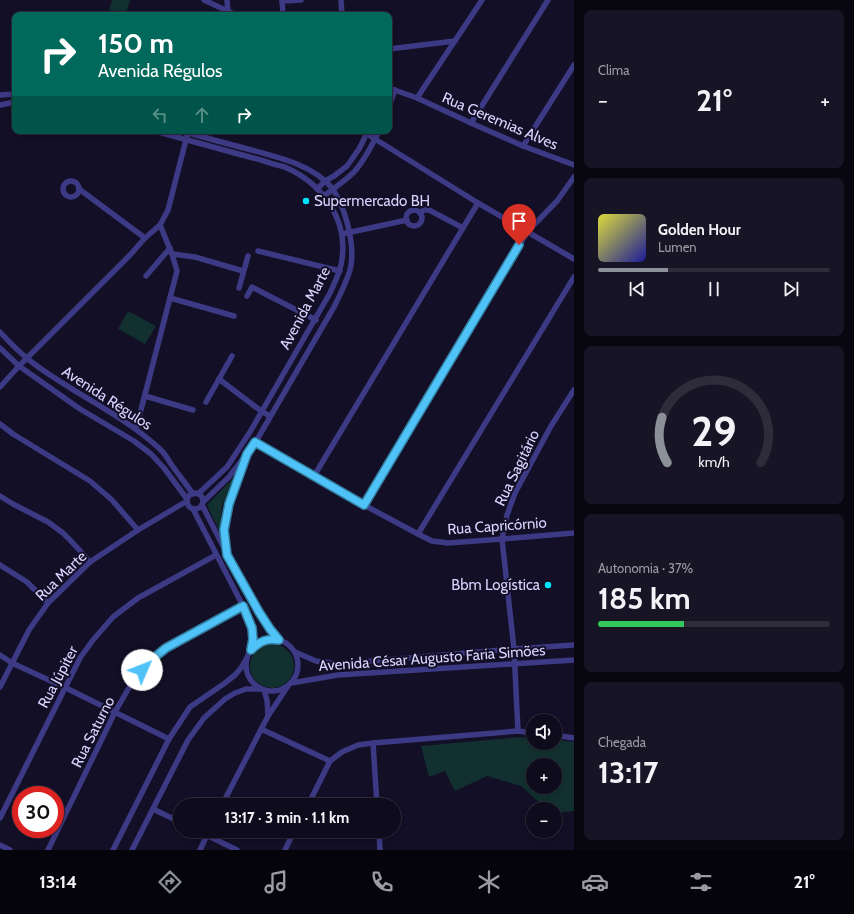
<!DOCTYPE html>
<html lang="pt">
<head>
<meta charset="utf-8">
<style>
  :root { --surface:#0e0b1c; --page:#171425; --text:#f1f3f6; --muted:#9b9ba3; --line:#2e2b3b; --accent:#8c9099 }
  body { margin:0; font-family:Cabin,sans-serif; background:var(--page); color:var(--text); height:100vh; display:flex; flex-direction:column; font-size:15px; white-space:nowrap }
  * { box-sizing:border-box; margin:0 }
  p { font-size:13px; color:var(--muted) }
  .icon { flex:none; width:22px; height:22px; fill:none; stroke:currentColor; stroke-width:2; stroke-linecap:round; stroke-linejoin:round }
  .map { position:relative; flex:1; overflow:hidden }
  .panel { display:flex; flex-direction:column; gap:10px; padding:10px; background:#08060f; width:280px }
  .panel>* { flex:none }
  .top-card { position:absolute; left:12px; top:12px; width:380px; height:122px; border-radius:8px; box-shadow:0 2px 6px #0003,0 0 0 1px var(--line); background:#00695c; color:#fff; overflow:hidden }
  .controls { position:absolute; left:526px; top:714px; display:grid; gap:8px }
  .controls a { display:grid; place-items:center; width:36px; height:36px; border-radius:50%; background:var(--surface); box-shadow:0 2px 6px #0003,0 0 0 1px var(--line); font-size:20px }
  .speed { position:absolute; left:12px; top:786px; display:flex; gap:8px; font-size:20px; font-weight:700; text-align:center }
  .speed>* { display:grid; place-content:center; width:52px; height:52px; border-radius:50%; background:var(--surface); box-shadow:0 2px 6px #0003,0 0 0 1px var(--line); line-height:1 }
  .speed .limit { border:6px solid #d22; background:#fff; color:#111 }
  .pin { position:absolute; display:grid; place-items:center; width:34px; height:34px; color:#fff; margin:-41px -17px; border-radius:50% 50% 50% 0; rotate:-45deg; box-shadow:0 0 4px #0007 }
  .pin .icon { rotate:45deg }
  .me { position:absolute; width:44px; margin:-22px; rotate:46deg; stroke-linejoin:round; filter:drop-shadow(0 0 3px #0008) }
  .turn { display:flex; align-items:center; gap:14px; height:84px; padding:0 20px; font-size:18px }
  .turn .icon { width:52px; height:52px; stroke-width:2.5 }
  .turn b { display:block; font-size:28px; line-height:34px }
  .lanes { display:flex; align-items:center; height:38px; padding:0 20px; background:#0003; justify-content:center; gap:20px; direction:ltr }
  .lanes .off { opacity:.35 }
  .big { font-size:30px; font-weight:700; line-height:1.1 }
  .panel .tile { flex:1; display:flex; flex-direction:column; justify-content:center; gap:6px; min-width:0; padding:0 14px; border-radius:8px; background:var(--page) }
  .panel .dial { align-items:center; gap:0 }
  .dial svg { height:104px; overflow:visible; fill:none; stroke:var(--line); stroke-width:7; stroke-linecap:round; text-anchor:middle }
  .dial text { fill:var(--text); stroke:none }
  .song { display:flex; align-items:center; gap:12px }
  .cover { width:48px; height:48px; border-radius:6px; background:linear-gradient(135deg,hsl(60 70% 55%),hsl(240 70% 35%)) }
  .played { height:4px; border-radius:2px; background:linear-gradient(90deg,var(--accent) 30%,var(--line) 30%) }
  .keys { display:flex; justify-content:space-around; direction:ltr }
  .heat { display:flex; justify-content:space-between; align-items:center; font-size:22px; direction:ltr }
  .charge { height:6px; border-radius:3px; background:linear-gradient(90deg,#34c759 37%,var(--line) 0) }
  .trip { position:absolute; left:173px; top:798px; width:228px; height:40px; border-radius:20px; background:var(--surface); box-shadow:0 2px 6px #0003,0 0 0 1px var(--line); font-weight:700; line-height:40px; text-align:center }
  .tabs { display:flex; height:64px; justify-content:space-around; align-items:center; background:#06040b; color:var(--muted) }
  .tabs .icon { width:28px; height:28px }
  .tabs .on { color:var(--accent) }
  .tabs b { font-size:18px; color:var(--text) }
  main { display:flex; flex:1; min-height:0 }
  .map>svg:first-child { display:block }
</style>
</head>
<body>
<main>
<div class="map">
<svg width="574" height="850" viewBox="0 0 574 850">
  <rect width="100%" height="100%" fill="#130f26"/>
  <!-- green -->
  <g fill="#12302f" fill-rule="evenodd">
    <path d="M112 0H130L126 15H123L109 11Z"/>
    <path d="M128 311 156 326 145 344 118 329Z"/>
    <path d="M237 474 222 506 220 532 207 505Z"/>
    <circle cx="272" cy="666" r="22"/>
    <path d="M520 737 533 738V743H555V739L574 742V811L562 812 555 810V809L542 805 521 786 487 776 455 791 445 771 429 777 421 746ZM533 765H555V787H533Z"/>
  </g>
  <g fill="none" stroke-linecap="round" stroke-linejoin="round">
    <!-- minor -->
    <g stroke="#3d3a85" stroke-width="5.5">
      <path d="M204 0 236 15"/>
      <path d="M227 0 228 11"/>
      <path d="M282 0 283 15"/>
      <path d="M341 0 342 15"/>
      <path d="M282 1 301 0"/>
      <path d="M389 49 455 41"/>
      <path d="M389 88 417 98 471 123 523 146 574 165"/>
      <path d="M0 95 15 94"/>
      <path d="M417 98 482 0"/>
      <path d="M0 105 15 102"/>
      <path d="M389 106 395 90"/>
      <path d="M471 123 548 0"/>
      <path d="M155 131C180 138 206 145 231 152 245 156 259 159 273 164 277 165 283 166 287 168 322 184 348 219 342 259 341 271 335 282 330 293L250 432 227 467 198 494"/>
      <path d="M182 131C203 137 224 143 244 148 273 156 313 164 332 188 339 198 344 211 347 222 351 237 354 255 350 270 346 283 340 295 334 307L255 443 229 477 203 502"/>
      <path d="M367 134 478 203 574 259"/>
      <path d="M523 146 574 65"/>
      <circle cx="71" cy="189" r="8"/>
      <path d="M79 189 145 238"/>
      <path d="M317 189 325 181 334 176 347 166 359 149 368 131"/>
      <path d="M324 196C334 188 345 181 354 172 365 160 372 145 379 131"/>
      <circle cx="414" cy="218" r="8"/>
      <path d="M420 213 424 210H429L463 228"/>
      <path d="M342 234 407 220"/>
      <path d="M258 251 340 271"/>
      <path d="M172 254 195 257 243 271"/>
      <path d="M146 276 170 248"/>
      <path d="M239 288 248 256"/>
      <path d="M247 296 252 287 316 320"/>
      <path d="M170 298 234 316"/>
      <path d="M0 332C10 343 21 354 33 363 74 394 122 414 160 449 164 453 168 459 171 464 178 474 186 484 193 494"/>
      <path d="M0 348 19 366 80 409 134 441 151 454 164 468 187 499"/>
      <path d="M219 379 261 411 270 416"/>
      <path d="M0 387 19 366 130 255 145 238 160 225 168 210 187 136"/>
      <path d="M145 396 193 410"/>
      <path d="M206 402 232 356"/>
      <path d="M0 424 13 434 90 481 112 500 138 530"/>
      <path d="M136 429 177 271 172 254 160 225"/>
      <path d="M255 443 364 505 418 534 432 541 448 543 502 539 574 533"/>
      <path d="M314 476 478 203"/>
      <circle cx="195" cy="501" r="8"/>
      <path d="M0 496 13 504 48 522 63 533 72 542 90 562"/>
      <path d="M202 505C216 532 229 559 244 585 255 604 265 623 279 640"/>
      <path d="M364 505 528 231 557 201 574 177"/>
      <path d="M193 509 243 606 253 628V639L251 648"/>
      <path d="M418 534 574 277"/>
      <path d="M226 550 224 530 229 504 245 458"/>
      <path d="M0 565 27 582 48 603"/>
      <circle cx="272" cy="665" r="26"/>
      <path d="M295 652 316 661 338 664 514 649 574 645"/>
      <path d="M0 655 12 663 66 688 169 739"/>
      <path d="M291 683 338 675 574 660"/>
      <path d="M0 687 29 630 48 603 90 562 138 530 187 501"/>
      <path d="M264 690 267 700 268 716"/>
      <path d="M261 729 330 761"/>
      <path d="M518 731 514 649 502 539 507 515 515 493 551 426 574 390"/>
      <path d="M555 735 574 738"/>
      <path d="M373 743 377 805"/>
      <path d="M222 805 268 716 288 686"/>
      <path d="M308 805 330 761 342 752 358 745 373 743 518 731 533 733"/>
      <path d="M153 809 180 822"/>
      <path d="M0 818 80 658 93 640 113 617 138 598 216 555"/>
      <path d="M198 831 237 850"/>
      <path d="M379 831 380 850"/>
      <path d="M0 845 10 850"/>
      <path d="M48 850 115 712 134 679 150 661 166 648 243 606"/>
      <path d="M113 850 169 739 190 707 225 683 235 675 241 668 247 658"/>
      <path d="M132 850 188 740 204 718 225 699 235 693 246 689H261"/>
      <path d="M200 850 209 831"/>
      <path d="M285 850 294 831"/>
    </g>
  </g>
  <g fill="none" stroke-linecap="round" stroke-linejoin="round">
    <defs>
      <path id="route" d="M142 670 150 661 166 648 243 606 252 628 253 639 251 650C260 641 267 638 279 640L270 629 259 612 227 555 224 530 229 504 247 454 255 442 364 505 519 245"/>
    </defs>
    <!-- route casing -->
    <use href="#route" stroke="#337fa1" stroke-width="10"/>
    <!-- route -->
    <use href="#route" stroke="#4fc3f7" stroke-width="7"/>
  </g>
  <!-- markers -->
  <g fill="#00e5ff" stroke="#130f26" stroke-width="1.5">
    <circle cx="306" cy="201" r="4"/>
    <circle cx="548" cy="585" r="4"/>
  </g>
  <g text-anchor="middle" stroke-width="4" stroke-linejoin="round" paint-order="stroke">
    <!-- street labels -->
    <g font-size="15" fill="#d9d4ff" stroke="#130f26">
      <text transform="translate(500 121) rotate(23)" y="5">Rua Geremias Alves</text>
      <text transform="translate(305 308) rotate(-62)" y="5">Avenida Marte</text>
      <text transform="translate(107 398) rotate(33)" y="5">Avenida Régulos</text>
      <text transform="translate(517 468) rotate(-64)" y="5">Rua Sagitário</text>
      <text transform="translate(497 526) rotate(-4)" y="5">Rua Capricórnio</text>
      <text transform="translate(61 576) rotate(-44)" y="5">Rua Marte</text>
      <text transform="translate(432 658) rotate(-4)" y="5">Avenida César Augusto Faria Simões</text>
      <text transform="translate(58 677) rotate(-62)" y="5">Rua Júpiter</text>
      <text transform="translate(93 732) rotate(-63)" y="5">Rua Saturno</text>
    </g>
    <!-- poi labels -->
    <g font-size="15" fill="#d9d4ff" stroke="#130f26" text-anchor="start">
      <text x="314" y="206">Supermercado BH</text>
      <text x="540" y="590" text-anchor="end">Bbm Logística</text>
    </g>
  </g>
</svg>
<div class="controls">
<a><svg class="icon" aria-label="sound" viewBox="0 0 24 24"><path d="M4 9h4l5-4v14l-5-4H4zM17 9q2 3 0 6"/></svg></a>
<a>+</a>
<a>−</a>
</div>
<div class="speed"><div class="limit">30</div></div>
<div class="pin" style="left:519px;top:245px;background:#d93025"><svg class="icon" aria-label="arrive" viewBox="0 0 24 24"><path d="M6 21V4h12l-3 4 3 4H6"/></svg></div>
<svg class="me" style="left:142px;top:670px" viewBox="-20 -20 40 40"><circle r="19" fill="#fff"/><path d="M0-13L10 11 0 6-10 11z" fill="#4fc3f7"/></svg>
<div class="trip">13:17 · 3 min · 1.1 km</div>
<div class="top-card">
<div class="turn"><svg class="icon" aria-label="right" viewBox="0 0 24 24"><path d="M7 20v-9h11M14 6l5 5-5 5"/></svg><div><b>150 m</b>Avenida Régulos</div></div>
<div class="lanes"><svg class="icon off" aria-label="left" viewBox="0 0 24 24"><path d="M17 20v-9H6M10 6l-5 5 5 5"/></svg><svg class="icon off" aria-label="ahead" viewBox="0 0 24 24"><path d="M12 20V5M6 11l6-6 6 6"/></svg><svg class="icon" aria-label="right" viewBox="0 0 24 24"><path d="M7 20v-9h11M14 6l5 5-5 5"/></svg></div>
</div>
</div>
<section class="panel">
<div class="tile"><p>Clima</p>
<div class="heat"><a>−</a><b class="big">21°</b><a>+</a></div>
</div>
<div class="tile">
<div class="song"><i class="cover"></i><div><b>Golden Hour</b><p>Lumen</p></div></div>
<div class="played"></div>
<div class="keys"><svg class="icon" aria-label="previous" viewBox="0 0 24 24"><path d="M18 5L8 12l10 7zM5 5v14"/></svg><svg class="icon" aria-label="pause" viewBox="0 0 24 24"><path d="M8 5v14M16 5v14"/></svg><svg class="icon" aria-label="next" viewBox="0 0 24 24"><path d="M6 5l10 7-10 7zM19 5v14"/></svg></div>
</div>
<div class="tile dial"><svg viewBox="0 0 100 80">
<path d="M14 69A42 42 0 1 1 86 69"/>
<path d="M14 69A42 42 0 0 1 10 34" stroke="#8c9099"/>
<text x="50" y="56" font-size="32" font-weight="700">29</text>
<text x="50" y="72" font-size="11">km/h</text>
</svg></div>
<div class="tile"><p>Autonomia · 37%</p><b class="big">185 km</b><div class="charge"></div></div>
<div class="tile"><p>Chegada</p><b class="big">13:17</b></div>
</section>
</main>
<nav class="tabs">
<b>13:14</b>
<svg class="icon on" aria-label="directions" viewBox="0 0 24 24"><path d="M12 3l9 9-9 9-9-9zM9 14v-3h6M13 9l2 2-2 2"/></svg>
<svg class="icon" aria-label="music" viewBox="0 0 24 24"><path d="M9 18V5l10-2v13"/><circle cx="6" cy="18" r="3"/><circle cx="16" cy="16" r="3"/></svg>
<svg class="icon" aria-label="phone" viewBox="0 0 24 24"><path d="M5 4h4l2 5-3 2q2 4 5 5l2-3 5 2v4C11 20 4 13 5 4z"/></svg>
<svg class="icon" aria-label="climate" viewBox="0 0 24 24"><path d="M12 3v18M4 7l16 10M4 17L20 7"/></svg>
<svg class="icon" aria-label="car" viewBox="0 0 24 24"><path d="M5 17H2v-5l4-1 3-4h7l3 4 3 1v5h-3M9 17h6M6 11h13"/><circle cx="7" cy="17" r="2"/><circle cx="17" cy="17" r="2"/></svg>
<svg class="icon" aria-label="filters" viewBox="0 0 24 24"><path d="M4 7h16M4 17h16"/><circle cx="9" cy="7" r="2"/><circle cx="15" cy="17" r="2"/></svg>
<b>21°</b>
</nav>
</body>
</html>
